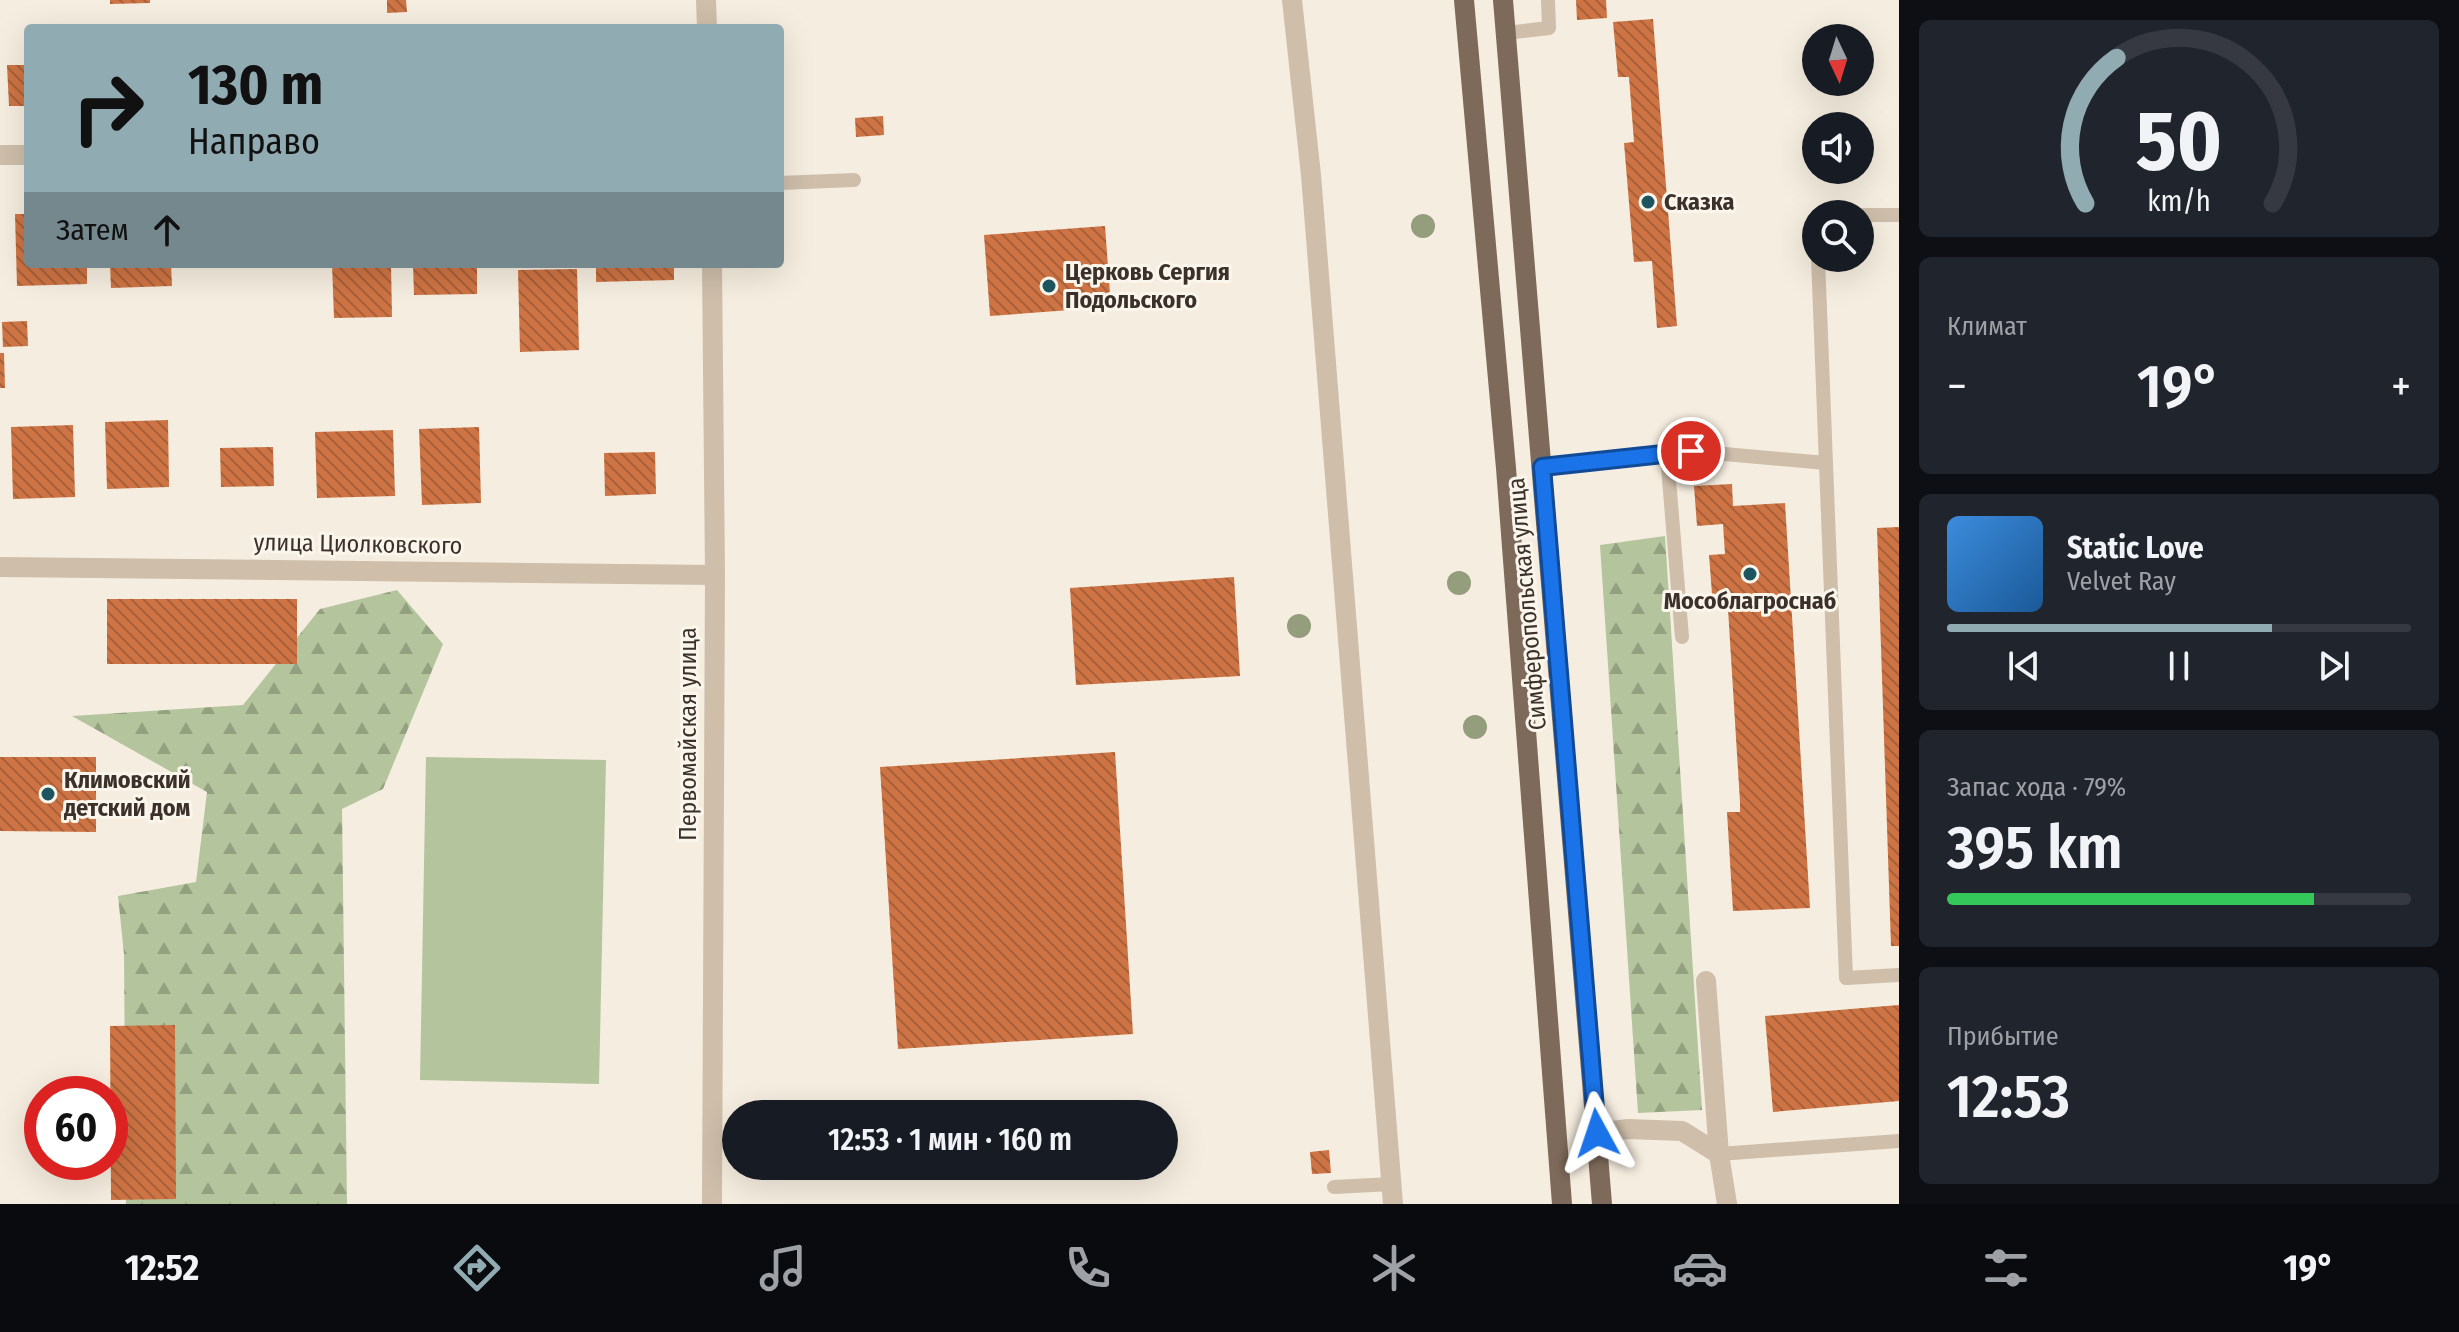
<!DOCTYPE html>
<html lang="ru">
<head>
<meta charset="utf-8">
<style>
  :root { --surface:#171b24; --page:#20242c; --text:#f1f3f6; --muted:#9ea1a6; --line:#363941; --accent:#91abb2 }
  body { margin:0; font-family:"Fira Sans Condensed",sans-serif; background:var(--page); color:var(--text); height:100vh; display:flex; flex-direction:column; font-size:30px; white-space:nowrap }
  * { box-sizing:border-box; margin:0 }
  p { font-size:26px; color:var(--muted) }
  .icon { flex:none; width:44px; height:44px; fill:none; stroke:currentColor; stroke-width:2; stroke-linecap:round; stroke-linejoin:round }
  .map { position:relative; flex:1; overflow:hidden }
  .sheet { display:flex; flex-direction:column; gap:20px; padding:20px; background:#0d0f14; width:560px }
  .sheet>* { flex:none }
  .guide { position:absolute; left:24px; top:24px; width:760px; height:244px; border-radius:8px; box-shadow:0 8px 32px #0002; background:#91abb2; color:#111; overflow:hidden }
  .needle { width:52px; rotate:176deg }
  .tools { position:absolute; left:1802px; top:24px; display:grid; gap:16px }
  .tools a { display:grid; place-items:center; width:72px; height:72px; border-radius:50%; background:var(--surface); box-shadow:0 8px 32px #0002; font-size:40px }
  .speed { position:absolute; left:24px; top:1076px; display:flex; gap:16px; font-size:40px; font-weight:700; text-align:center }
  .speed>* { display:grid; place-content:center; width:104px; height:104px; border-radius:50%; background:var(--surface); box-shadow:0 8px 32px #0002; line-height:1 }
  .speed .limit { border:12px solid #d22; background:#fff; color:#111 }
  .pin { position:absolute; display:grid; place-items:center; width:68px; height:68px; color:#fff; margin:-34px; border:4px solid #fff; border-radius:50%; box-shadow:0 2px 8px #0007 }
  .me { position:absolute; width:88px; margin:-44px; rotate:355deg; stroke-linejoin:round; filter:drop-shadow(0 0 6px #0008) }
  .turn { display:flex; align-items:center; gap:28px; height:168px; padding:0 32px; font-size:36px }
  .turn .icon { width:104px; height:104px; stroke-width:2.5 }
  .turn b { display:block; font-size:56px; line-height:68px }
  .then { display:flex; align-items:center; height:76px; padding:0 32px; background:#0003; gap:16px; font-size:30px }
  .big { font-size:60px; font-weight:600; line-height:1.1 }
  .sheet .card { flex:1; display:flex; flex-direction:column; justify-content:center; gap:12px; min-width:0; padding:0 28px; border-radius:12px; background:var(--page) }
  .sheet .dial { align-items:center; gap:0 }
  .dial svg { height:208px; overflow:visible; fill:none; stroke:var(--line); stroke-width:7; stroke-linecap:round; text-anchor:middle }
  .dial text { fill:var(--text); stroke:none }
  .song { display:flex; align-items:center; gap:24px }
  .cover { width:96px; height:96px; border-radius:12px; background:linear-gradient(135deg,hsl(210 70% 55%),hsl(210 70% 35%)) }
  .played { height:8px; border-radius:4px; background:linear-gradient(90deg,var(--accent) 70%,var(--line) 70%) }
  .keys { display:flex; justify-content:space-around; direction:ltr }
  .heat { display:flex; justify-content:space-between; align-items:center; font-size:44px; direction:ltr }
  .charge { height:12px; border-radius:6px; background:linear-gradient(90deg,#34c759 79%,var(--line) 0) }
  .trip { position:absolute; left:722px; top:1100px; width:456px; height:80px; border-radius:40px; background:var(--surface); box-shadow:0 8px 32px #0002; font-weight:600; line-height:80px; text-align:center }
  .tabs { display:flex; height:128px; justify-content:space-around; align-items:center; background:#090b0e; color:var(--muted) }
  .tabs .icon { width:56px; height:56px }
  .tabs .selected { color:var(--accent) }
  .tabs b { font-size:36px; color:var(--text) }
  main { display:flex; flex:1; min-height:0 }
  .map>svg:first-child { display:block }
</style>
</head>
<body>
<main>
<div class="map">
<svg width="1899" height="1204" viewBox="0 0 1899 1204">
  <defs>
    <pattern id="forest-firs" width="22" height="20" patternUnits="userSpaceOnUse" patternTransform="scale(2)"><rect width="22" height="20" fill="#b4c59d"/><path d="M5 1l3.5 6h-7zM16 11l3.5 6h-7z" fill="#94a180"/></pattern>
    <pattern id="building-back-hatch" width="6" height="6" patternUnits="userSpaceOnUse" patternTransform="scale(2)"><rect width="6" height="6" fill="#ce7444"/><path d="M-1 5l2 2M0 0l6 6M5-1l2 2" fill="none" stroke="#a86039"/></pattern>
  </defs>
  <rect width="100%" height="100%" fill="#f5eddf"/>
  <!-- grass -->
  <path fill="#b4c59d" d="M426 757 606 760 599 1084 420 1080Z"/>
  <!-- forest -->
  <g fill="url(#forest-firs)">
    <path d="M1665 536 1702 1110 1638 1113 1600 545Z"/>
    <path d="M397 590 443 644 383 789 342 809 347 1204H126L124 954 118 896 196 882 207 792 72 716 243 705 320 609Z"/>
  </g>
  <!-- building -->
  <g fill="url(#building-back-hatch)">
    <path d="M110 0H150V3L110 4Z"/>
    <path d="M387 0H406L407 12 387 13Z"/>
    <path d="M1576 0H1606L1607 18 1577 20Z"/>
    <path d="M1653 19 1677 326 1657 328 1652 261 1634 262 1624 143 1634 142 1629 77H1618L1613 22Z"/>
    <path d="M7 65H28V106H9Z"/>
    <path d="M883 116 884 135 856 137 855 118Z"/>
    <path d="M15 214H28V264H87V284L17 286Z"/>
    <path d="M1105 226 1111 307 990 316 984 235Z"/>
    <path d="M110 264H171L172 286 111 288Z"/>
    <path d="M332 264H391L392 317 334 318Z"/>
    <path d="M413 264H477V294L414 295Z"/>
    <path d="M596 264H674V280L596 282Z"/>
    <path d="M577 269 579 350 520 352 518 270Z"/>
    <path d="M27 321 28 346 3 347 2 322Z"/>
    <path d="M0 353H4L5 388H0Z"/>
    <path d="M168 420 169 487 107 489 105 422Z"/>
    <path d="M73 425 75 497 13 499 11 427Z"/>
    <path d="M479 427 481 503 422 505 419 429Z"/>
    <path d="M393 430 395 496 317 498 315 432Z"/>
    <path d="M273 447 274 486 221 487 220 448Z"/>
    <path d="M655 452 656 494 605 496 604 453Z"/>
    <path d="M1732 484 1733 506 1785 503 1810 908 1733 911 1727 812H1740V802L1727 593 1712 594 1709 555 1725 554 1723 524 1697 526 1694 486Z"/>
    <path d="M1899 527V946H1891L1877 528Z"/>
    <path d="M1234 577 1240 676 1076 685 1070 588Z"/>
    <rect x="107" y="599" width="190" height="65"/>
    <path d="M1115 752 1133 1034 898 1049 880 767Z"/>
    <path d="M0 757H96V832L0 831Z"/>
    <path d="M1899 1005V1101L1773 1112 1765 1016Z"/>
    <path d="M175 1025 176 1199 111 1200 110 1026Z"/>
    <path d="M1329 1150 1331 1173 1312 1174 1310 1152Z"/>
  </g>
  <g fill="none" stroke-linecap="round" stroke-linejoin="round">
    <!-- service -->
    <g stroke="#cebeaa" stroke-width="14">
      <path d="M1506 33 1549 28 1548 0"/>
      <path d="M780 183 854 180"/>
      <path d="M1860 215H1899"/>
      <path d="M1818 258 1846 978 1899 975"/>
      <path d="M1667 455 1682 637"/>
      <path d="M1542 467 1691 451 1826 463"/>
      <path d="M1719 1154 1899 1141"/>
      <path d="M1334 1187 1392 1184"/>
    </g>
    <!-- minor -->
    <g stroke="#cebeaa" stroke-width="20">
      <path d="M706 0 707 28"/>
      <path d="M1292 0 1311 175 1393 1204"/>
      <path d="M0 155H28"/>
      <path d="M712 264 715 575 712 1204"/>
      <path d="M0 567 715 575"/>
      <path d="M1706 981 1719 1154 1727 1204"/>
      <path d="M1597 1133 1628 1129 1682 1131 1719 1154"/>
    </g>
    <!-- primary -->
    <g stroke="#7e6a5a" stroke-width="20">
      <path d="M1464 0 1506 468 1562 1204"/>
      <path d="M1503 0 1602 1204"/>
    </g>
  </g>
  <!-- trees -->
  <g fill="#949d7c">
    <circle cx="1423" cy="226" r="12"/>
    <circle cx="1459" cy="583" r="12"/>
    <circle cx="1299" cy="626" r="12"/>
    <circle cx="1475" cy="727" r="12"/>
  </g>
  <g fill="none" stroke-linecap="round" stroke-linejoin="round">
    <defs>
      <path id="route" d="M1597 1133 1542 467 1691 451"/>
    </defs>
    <!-- route casing -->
    <use href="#route" stroke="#114b97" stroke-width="20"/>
    <!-- route -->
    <use href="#route" stroke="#1a73e8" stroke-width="14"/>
  </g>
  <!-- markers -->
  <g fill="#1c5460" stroke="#fbf6ec" stroke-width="3">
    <circle cx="1648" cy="202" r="8"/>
    <circle cx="1049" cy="286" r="8"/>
    <circle cx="1750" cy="574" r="8"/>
    <circle cx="48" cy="794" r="8"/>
  </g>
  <g text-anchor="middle" stroke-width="6" stroke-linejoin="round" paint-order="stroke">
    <!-- poi labels -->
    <g font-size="24" font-weight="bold" fill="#3b312a" stroke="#fbf6ec" text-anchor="start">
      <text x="1664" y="210">Сказка</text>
      <text x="1065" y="280">Церковь Сергия<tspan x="1065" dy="28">Подольского</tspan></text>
      <text x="1750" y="609" text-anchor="middle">Мособлагроснаб</text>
      <text x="64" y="788">Климовский<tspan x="64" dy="28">детский дом</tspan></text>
    </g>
    <!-- street labels -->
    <g font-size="24" fill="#3b312a" stroke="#fbf6ec">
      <text transform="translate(358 544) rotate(1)" y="8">улица Циолковского</text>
      <text transform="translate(1527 604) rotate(-95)" y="8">Симферопольская улица</text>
      <text transform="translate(688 734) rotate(-90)" y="8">Первомайская улица</text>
    </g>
  </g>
</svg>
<div class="tools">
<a><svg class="needle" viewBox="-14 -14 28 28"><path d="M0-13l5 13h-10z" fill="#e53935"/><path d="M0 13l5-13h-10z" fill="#9ea1a6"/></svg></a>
<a><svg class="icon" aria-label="sound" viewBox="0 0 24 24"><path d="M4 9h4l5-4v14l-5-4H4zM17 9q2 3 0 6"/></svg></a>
<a><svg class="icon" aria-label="search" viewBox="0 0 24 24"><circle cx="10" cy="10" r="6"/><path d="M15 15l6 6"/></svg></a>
</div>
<div class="speed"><div class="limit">60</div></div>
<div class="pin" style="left:1691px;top:451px;background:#d93025"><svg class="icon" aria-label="arrive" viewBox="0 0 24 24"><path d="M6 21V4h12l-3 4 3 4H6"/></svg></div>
<svg class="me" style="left:1597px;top:1133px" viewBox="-20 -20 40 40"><path d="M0-17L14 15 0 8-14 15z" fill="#1a73e8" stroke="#fff" stroke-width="4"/></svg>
<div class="trip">12:53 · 1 мин · 160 m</div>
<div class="guide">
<div class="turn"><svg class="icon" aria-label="right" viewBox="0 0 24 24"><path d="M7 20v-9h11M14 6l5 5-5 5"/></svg><div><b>130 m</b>Направо</div></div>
<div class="then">Затем<svg class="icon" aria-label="ahead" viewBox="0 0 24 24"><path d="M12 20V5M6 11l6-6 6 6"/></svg></div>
</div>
</div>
<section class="sheet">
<div class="card dial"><svg viewBox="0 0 100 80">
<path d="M14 69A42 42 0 1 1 86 69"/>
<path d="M14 69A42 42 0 0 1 26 13" stroke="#91abb2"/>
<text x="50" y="56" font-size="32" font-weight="700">50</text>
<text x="50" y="72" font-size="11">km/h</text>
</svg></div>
<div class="card"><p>Климат</p>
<div class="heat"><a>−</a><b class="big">19°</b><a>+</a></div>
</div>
<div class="card">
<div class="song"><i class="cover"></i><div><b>Static Love</b><p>Velvet Ray</p></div></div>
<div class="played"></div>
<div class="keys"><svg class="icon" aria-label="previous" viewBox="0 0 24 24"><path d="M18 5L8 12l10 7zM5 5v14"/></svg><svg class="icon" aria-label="pause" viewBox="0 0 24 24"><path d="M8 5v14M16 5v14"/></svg><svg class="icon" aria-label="next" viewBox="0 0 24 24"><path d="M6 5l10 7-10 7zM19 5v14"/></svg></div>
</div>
<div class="card"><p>Запас хода · 79%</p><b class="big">395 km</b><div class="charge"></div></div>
<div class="card"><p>Прибытие</p><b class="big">12:53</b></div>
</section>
</main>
<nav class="tabs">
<b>12:52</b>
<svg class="icon selected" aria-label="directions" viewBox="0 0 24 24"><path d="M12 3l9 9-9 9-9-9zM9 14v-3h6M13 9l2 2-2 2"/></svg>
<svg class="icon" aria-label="music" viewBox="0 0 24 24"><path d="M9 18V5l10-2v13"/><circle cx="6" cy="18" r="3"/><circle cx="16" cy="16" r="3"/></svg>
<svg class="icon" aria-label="phone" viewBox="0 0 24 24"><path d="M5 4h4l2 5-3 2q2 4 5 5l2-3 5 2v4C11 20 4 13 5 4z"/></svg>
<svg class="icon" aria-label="climate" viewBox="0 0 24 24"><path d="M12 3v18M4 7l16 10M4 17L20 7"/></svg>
<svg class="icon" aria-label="car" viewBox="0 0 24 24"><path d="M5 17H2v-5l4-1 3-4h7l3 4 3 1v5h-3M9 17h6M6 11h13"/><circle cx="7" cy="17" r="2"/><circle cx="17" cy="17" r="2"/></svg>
<svg class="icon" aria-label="filters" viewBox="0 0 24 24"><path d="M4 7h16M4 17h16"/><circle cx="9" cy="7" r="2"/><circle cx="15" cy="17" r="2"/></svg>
<b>19°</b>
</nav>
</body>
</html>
